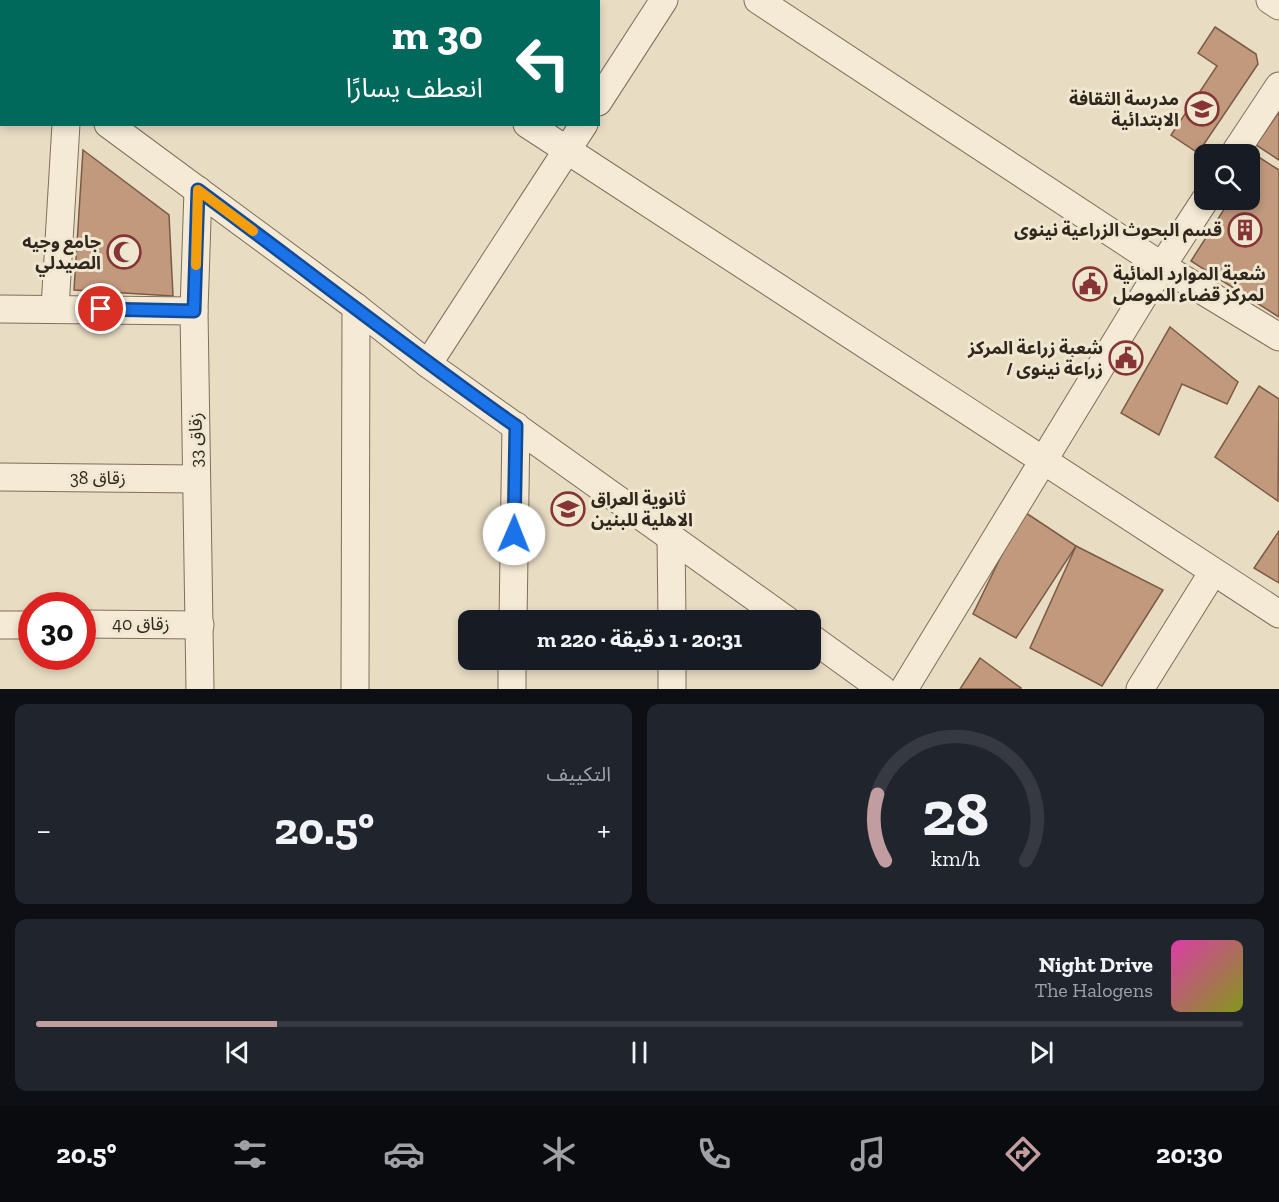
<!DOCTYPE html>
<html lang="ar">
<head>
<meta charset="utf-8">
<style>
  :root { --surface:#171b24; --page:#20242c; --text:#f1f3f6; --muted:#9ea1a6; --line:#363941; --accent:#c19d9f }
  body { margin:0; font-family:"Zilla Slab","Noto Sans Arabic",serif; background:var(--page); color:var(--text); direction:rtl; height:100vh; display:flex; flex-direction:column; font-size:22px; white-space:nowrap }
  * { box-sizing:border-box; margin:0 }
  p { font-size:20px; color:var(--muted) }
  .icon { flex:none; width:33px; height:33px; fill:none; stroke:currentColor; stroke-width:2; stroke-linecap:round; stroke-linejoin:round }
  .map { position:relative; height:689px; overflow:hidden; direction:ltr }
  .sheet { display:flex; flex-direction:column; gap:15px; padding:15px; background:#0d0f14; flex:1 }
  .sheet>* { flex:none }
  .guide { position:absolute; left:0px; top:0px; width:600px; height:126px; box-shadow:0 3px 9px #0003; direction:rtl; background:#00695c; color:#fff; overflow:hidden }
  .tools { position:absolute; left:1194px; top:144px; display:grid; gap:12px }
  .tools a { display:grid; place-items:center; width:66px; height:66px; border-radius:12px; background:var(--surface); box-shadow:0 3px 9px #0003; font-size:30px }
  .speed { position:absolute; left:18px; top:592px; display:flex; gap:12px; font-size:30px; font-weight:700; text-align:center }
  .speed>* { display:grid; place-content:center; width:78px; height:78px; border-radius:50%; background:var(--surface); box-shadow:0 3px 9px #0003; line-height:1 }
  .speed .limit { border:9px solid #d22; background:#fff; color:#111 }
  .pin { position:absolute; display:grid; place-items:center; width:51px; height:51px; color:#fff; margin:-26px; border:3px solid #fff; border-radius:50%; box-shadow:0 2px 6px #0007 }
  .me { position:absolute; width:66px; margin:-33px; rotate:1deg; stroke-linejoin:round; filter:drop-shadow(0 0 4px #0008) }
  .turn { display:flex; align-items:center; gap:21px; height:126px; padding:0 18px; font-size:27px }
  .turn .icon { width:78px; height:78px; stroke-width:2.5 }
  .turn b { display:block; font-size:42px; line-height:51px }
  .big { font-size:45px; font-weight:700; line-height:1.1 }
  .sheet .widget { flex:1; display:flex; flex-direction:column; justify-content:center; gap:9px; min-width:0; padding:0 21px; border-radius:12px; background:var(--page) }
  .sheet .dial { align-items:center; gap:0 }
  .dial svg { height:156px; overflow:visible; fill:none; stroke:var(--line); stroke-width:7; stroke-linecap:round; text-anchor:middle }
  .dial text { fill:var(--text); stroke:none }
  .song { display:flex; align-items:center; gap:18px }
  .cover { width:72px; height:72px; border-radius:9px; background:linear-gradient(135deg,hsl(320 70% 55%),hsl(70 70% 35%)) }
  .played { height:6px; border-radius:3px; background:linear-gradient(90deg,var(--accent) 20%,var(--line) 20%) }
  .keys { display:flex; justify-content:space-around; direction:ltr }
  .heat { display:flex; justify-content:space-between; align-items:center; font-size:33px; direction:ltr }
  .sheet .tiles { flex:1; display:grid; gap:15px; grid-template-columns:1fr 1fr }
  .widget:last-child { grid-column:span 2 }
  .trip { position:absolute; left:458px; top:610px; width:363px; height:60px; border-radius:12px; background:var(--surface); box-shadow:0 3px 9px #0003; font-weight:700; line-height:60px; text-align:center; direction:rtl }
  .dock { display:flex; height:96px; justify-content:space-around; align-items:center; background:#090b0e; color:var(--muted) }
  .dock .icon { width:42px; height:42px }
  .dock .active { color:var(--accent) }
  .dock b { font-size:27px; color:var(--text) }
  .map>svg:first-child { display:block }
</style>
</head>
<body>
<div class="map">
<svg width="1279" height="689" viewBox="0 0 1279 689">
  <rect width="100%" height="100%" fill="#e8dcc3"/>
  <!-- building -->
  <g fill="#c1997d" stroke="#7c5a45" stroke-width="1.5">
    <path d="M1215 27 1256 54 1258 64 1198 153 1171 135 1217 66 1198 53Z"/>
    <path d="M1279 112V160L1256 145Z"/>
    <path d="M83 150 169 215 173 296 74 290Z"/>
    <path d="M1257 156 1279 170V317L1191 261 1230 200H1250V169Z"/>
    <path d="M1170 327 1238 382 1227 404 1182 384 1159 435 1121 413Z"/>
    <path d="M1259 386 1279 399 1278 501 1215 457Z"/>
    <path d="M1023 511 1076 546 1016 638 973 614Z"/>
    <path d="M1279 531V583L1254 568Z"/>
    <path d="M1076 546 1163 590 1102 686 1030 648Z"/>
    <path d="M980 658 1021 688V689H960Z"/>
  </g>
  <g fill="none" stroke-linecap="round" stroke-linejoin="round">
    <defs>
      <g id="minor">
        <path d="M332 0 334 2"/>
        <path d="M758 0 1162 266 1279 337"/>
        <path d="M1270 0 1279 6"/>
        <path d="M0 44 2 45"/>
        <path d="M598 102 664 0"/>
        <path d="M108 124 356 307 428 364 788 621"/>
        <path d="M527 124 1279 614"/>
        <path d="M1234 154 1279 86"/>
        <path d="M198 190 194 311 200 689"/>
        <path d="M55 308 66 124"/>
        <path d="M0 309 194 311"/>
        <path d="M428 364 584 124"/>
        <path d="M0 477 196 479"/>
        <path d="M671 537 672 621"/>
        <path d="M513 621 516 426"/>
        <path d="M82 624 200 625"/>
        <path d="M0 625H32"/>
        <path d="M810 637 882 689"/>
        <path d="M672 660V689"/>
        <path d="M355 689 356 307"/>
        <path d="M512 689V660"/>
        <path d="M904 689 1162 266 1205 200"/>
        <path d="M1140 689 1213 572"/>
      </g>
    </defs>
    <!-- minor casing -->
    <use href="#minor" stroke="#806f5c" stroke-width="29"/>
    <!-- minor -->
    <use href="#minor" stroke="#f4ead5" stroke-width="27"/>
  </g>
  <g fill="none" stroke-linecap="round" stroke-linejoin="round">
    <defs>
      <path id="route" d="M101 309 194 311 198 190C304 268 408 350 516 426L514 534"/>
    </defs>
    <!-- route casing -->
    <use href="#route" stroke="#114b97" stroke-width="15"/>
    <!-- route -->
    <use href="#route" stroke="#1a73e8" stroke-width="10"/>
    <!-- slow -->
    <path stroke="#f59e0b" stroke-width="10" d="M196 265 198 190 253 231"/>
  </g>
  <!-- icons -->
  <defs>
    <symbol id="university-ring" viewBox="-11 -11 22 22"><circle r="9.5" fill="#f0e7d1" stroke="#873435" stroke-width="1.5"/><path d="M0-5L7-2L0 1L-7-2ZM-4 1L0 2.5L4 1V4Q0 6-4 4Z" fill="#873435"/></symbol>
    <symbol id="building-ring" viewBox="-11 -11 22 22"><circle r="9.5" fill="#f0e7d1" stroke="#873435" stroke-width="1.5"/><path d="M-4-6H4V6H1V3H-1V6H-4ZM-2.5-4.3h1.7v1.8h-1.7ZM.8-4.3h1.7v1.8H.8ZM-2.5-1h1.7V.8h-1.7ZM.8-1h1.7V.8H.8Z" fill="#873435"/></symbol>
    <symbol id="mosque-ring" viewBox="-11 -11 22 22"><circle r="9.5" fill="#f0e7d1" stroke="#873435" stroke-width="1.5"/><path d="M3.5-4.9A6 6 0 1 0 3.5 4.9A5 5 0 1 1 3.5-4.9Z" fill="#873435"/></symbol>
    <symbol id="civic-ring" viewBox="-11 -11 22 22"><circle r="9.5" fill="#f0e7d1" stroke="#873435" stroke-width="1.5"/><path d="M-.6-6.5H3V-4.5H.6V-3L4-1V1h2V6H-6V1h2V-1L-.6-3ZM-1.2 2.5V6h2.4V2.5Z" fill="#873435"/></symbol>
    <symbol id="school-ring" viewBox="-11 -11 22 22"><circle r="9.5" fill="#f0e7d1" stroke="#873435" stroke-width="1.5"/><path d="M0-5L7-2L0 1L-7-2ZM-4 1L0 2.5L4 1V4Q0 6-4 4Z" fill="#873435"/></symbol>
  </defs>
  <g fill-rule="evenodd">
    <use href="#university-ring" x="1183" y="90" width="38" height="38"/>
    <use href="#building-ring" x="1226" y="211" width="38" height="38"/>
    <use href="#mosque-ring" x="105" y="233" width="38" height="38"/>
    <use href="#civic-ring" x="1071" y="265" width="38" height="38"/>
    <use href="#civic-ring" x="1107" y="339" width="38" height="38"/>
    <use href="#school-ring" x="549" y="490" width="38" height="38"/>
  </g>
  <g text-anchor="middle" stroke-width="6" stroke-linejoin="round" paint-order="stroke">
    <!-- poi labels -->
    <g font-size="18" font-weight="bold" fill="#31271e" stroke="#f0e7d1" text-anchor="end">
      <text x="1179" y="105">مدرسة الثقافة<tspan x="1179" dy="21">الابتدائية</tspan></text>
      <text x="1222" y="236">قسم البحوث الزراعية نينوى</text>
      <text x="101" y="248">جامع وجيه<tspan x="101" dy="21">الصيدلي</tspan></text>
      <text x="1113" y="280" text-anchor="start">شعبة الموارد المائية<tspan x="1113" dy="21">لمركز قضاء الموصل</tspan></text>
      <text x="1103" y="354">شعبة زراعة المركز<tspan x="1103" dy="21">/ زراعة نينوى</tspan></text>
      <text x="591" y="505" text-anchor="start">ثانوية العراق<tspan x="591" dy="21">الاهلية للبنين</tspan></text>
    </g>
    <!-- street labels -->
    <g font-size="18" fill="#31271e" stroke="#f0e7d1">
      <text transform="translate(196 440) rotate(-91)" y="6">زقاق 33</text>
      <text x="98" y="484">زقاق 38</text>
      <text x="141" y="630">زقاق 40</text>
    </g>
  </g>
</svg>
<div class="tools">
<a><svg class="icon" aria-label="search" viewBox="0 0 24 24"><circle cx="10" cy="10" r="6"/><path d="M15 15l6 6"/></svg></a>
</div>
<div class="speed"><div class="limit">30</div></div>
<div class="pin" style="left:101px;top:309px;background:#d93025"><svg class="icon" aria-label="arrive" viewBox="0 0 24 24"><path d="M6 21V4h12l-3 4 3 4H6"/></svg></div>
<svg class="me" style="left:514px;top:534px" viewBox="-20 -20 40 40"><circle r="19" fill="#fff"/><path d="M0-13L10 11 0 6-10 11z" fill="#1a73e8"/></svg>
<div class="trip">20:31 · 1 دقيقة · 220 m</div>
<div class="guide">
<div class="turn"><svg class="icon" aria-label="left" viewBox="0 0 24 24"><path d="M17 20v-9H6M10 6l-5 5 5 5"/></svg><div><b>30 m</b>انعطف يسارًا</div></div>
</div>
</div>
<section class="sheet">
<div class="tiles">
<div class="widget dial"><svg viewBox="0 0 100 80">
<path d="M14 69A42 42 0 1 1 86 69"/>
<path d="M14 69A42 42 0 0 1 10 35" stroke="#c19d9f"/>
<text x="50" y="56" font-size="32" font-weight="700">28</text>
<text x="50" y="72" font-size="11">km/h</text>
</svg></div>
<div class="widget"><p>التكييف</p>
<div class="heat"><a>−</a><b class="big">20.5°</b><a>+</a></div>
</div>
<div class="widget">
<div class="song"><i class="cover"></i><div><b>Night Drive</b><p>The Halogens</p></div></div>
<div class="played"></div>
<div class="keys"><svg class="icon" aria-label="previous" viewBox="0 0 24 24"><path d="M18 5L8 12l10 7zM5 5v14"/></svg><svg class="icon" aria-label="pause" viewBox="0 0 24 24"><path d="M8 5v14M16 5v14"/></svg><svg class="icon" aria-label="next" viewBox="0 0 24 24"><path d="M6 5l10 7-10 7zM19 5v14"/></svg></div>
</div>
</div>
</section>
<nav class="dock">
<b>20:30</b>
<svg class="icon active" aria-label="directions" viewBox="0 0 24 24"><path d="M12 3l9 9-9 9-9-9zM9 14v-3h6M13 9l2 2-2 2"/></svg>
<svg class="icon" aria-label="music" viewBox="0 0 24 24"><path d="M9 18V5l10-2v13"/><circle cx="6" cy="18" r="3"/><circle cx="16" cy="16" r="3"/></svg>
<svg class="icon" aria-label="phone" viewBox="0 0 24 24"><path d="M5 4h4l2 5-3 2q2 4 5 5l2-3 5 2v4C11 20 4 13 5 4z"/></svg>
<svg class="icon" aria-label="climate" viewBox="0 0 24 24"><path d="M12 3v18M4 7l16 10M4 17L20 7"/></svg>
<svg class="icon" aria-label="car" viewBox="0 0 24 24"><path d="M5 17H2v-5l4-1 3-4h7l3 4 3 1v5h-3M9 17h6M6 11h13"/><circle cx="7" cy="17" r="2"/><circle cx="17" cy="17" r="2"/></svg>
<svg class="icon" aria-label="filters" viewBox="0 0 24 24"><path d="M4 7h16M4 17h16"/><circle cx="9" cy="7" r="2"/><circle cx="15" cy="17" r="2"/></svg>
<b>20.5°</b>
</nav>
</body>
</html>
